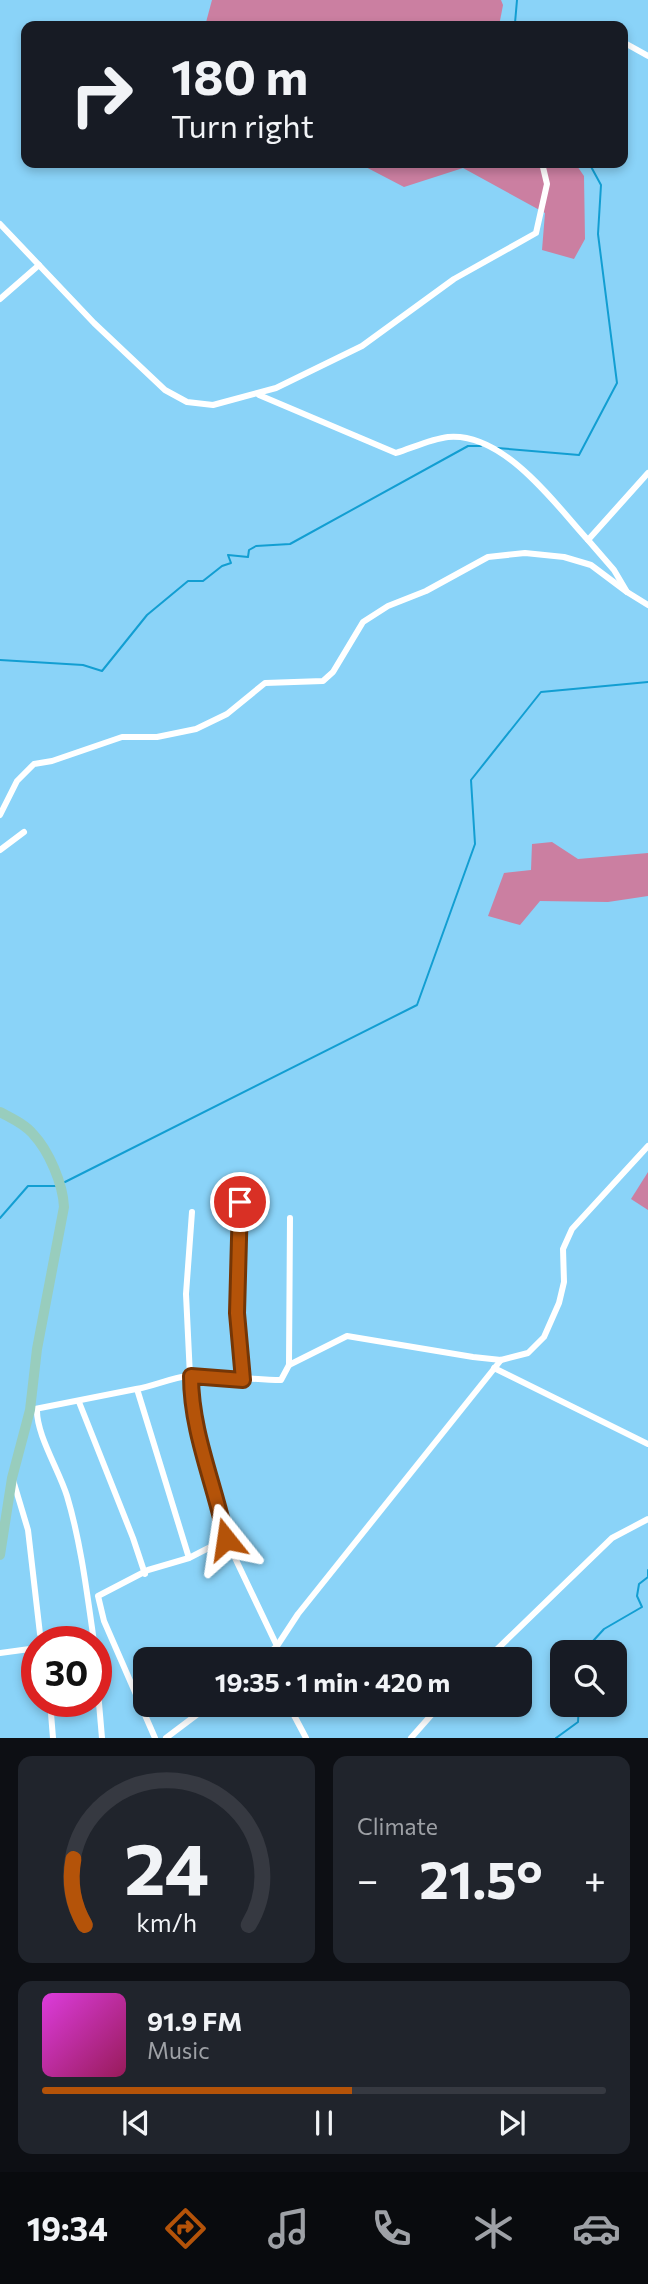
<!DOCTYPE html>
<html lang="en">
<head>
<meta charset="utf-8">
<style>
  :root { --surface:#171b24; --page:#20242c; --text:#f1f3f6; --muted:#9ea1a6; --line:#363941; --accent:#b45309 }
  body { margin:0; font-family:Commissioner,sans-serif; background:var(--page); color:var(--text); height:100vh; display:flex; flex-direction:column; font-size:26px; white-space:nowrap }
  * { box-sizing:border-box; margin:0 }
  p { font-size:23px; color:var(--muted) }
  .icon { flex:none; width:38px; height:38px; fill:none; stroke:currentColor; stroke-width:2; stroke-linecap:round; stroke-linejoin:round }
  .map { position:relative; height:1738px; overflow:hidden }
  .details { display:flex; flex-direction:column; gap:18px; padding:18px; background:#0d0f14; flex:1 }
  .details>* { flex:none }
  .guide { position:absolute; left:21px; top:21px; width:607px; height:147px; border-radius:14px; box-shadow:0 4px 10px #0003; background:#171b24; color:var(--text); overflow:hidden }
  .controls { position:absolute; left:550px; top:1640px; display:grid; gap:14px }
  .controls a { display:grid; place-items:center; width:77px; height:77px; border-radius:14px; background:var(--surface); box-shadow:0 4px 10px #0003; font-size:35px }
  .speed { position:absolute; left:21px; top:1626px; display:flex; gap:14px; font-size:35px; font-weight:700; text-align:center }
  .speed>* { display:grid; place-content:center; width:91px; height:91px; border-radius:50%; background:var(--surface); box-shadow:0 4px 10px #0003; line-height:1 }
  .speed .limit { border:10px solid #d22; background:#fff; color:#111 }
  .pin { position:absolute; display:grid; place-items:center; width:60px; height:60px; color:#fff; margin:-30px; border:4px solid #fff; border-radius:50%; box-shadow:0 2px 7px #0007 }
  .me { position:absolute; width:77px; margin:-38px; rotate:345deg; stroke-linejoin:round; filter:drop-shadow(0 0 5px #0008) }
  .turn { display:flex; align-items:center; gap:24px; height:147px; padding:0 35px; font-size:32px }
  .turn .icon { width:91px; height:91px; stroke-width:2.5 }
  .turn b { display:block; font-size:49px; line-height:60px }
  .big { font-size:52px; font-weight:700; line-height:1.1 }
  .details .widget { flex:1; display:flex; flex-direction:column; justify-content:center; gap:10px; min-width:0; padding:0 24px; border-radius:14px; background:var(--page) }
  .details .dial { align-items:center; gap:0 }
  .dial svg { height:182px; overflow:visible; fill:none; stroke:var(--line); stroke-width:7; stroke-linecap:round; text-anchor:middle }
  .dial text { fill:var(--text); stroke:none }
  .song { display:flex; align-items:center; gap:21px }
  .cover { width:84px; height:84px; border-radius:10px; background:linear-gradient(135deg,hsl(300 70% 55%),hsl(330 70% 35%)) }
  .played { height:7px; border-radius:4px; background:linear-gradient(90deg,var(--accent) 55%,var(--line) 55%) }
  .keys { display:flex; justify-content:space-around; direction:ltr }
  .heat { display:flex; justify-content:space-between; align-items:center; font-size:38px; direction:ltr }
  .details .tiles { flex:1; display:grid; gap:18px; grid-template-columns:1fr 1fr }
  .widget:last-child { grid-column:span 2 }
  .trip { position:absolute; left:133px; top:1647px; width:399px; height:70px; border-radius:14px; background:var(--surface); box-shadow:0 4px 10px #0003; font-weight:700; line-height:70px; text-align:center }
  .menu { display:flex; height:112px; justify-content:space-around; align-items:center; background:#090b0e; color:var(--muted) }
  .menu .icon { width:49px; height:49px }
  .menu .current { color:var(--accent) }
  .menu b { font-size:32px; color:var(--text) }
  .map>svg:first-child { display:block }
</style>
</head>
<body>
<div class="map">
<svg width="648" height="1738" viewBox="0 0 648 1738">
  <rect width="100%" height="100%" fill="#8ad3f8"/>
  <!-- green -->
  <g fill="#cb7fa1">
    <path d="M212 0H501L503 5 499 26H205Z"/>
    <path d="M358 163H575L584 176 585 239 574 259 542 250 545 213 463 168 404 187Z"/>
    <path d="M552 842 578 859 648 853V896L608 902 540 901 520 925 488 916 504 873 531 870 532 844Z"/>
    <path d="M648 1172V1210L631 1199Z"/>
  </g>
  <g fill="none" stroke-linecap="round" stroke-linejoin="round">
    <!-- stream -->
    <g stroke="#129ed2" stroke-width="2">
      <path d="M515 23 517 0"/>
      <path d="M497 448 579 455 617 383 598 234 601 185 589 163"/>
      <path d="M0 660 83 665 102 671 147 615 188 581H203L222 566 231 563 228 555 248 557 249 550 256 546 290 544 468 446H481"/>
      <path d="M65 1182 417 1005 475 844 471 780 541 692 648 682"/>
      <path d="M0 1218 28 1186H57"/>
      <path d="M648 1570V1576"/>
      <path d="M583 1652 604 1629 642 1607 637 1596 639 1584 648 1577"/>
      <path d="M556 1738 578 1722 579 1704"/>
    </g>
    <!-- street -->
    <g stroke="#fff" stroke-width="6">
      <path d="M514 26H521"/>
      <path d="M623 42 648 56"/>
      <path d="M0 224 94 323 165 390 187 402 213 405 276 388 362 346 454 279 536 233 547 184 542 163"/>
      <path d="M0 299 39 265"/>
      <path d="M259 395 396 453C412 448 431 439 448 437 504 432 555 504 588 540"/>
      <path d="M648 473 588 540 614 570 627 592 648 605"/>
      <path d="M0 815 17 781 34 764 52 761 122 737H157L196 729 227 714 265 683 323 681 333 672 363 622 388 606 426 591 488 557 525 553 564 557 591 565 627 592"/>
      <path d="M0 850 24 832"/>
      <path d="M239 1202 237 1313 243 1380"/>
      <path d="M289 1365 347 1336 473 1357 501 1360 528 1353 544 1337 559 1303 564 1282 563 1249 572 1229 648 1146"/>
      <path d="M494 1368 648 1444"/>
      <path d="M137 1389 189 1558"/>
      <path d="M79 1402 133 1538 145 1574"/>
      <path d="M37 1409C36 1434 59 1470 67 1496 81 1543 87 1593 94 1642"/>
      <path d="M30 1410C66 1403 100 1396 136 1389 154 1386 170 1378 188 1376 219 1374 250 1380 281 1380L289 1365 290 1218"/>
      <path d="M13 1480 28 1530 40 1634 45 1642"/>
      <path d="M226 1539 277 1646 262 1659"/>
      <path d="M0 1653 37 1648"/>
      <path d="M275 1659 277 1646 298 1614 501 1360"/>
      <path d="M487 1659 612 1538 648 1519"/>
      <path d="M96 1668 102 1738"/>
      <path d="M50 1701 53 1738"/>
      <path d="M288 1704 306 1738"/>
      <path d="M155 1738 104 1621 98 1596 148 1570 189 1558 226 1539 191 1397 186 1294 192 1212"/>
      <path d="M166 1738 211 1704"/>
      <path d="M411 1738 441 1704"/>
    </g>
    <!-- primary -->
    <path stroke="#98cdbd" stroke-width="10" d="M0 1112C11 1118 25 1124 33 1134 49 1151 63 1184 64 1207L37 1349 30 1410 12 1478 0 1555"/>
  </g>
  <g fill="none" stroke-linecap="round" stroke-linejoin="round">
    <defs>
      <path id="route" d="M226 1539C215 1485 191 1432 191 1376L243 1380 237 1313 240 1202"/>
    </defs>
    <!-- route casing -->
    <use href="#route" stroke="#753606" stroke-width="18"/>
    <!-- route -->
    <use href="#route" stroke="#b45309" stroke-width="12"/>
  </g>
</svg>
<div class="controls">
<a><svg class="icon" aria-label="search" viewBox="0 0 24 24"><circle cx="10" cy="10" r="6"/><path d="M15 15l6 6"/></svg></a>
</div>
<div class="speed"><div class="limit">30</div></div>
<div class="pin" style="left:240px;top:1202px;background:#d93025"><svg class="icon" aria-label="arrive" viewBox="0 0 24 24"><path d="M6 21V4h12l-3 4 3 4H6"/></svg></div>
<svg class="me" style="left:226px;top:1539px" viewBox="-20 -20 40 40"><path d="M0-17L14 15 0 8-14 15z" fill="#b45309" stroke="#fff" stroke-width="4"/></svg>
<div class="trip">19:35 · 1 min · 420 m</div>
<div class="guide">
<div class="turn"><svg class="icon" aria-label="right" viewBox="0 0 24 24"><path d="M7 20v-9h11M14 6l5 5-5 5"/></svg><div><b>180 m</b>Turn right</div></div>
</div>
</div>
<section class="details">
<div class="tiles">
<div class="widget dial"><svg viewBox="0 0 100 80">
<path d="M14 69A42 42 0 1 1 86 69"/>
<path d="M14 69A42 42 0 0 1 9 40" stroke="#b45309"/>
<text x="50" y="56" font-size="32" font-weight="700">24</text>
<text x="50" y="72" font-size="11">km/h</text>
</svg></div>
<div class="widget"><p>Climate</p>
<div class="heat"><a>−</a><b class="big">21.5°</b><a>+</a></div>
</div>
<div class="widget">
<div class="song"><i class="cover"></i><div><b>91.9 FM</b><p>Music</p></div></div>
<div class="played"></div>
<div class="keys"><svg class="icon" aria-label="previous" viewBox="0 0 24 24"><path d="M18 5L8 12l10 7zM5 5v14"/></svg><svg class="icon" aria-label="pause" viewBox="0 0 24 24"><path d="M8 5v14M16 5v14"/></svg><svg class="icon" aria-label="next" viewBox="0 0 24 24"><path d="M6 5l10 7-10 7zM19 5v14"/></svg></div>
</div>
</div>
</section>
<nav class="menu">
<b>19:34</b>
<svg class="icon current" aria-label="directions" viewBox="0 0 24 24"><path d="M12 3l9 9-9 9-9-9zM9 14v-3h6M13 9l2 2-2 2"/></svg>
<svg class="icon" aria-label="music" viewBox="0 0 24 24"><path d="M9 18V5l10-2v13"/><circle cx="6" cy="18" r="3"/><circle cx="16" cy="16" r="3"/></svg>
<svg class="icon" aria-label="phone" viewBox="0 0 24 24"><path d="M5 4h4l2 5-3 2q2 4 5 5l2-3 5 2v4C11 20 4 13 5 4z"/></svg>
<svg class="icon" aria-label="climate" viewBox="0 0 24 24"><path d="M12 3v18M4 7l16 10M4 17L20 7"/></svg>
<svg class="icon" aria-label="car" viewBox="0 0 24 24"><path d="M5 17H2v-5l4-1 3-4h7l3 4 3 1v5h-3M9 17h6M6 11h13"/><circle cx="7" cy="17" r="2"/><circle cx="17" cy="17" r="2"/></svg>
</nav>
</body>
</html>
